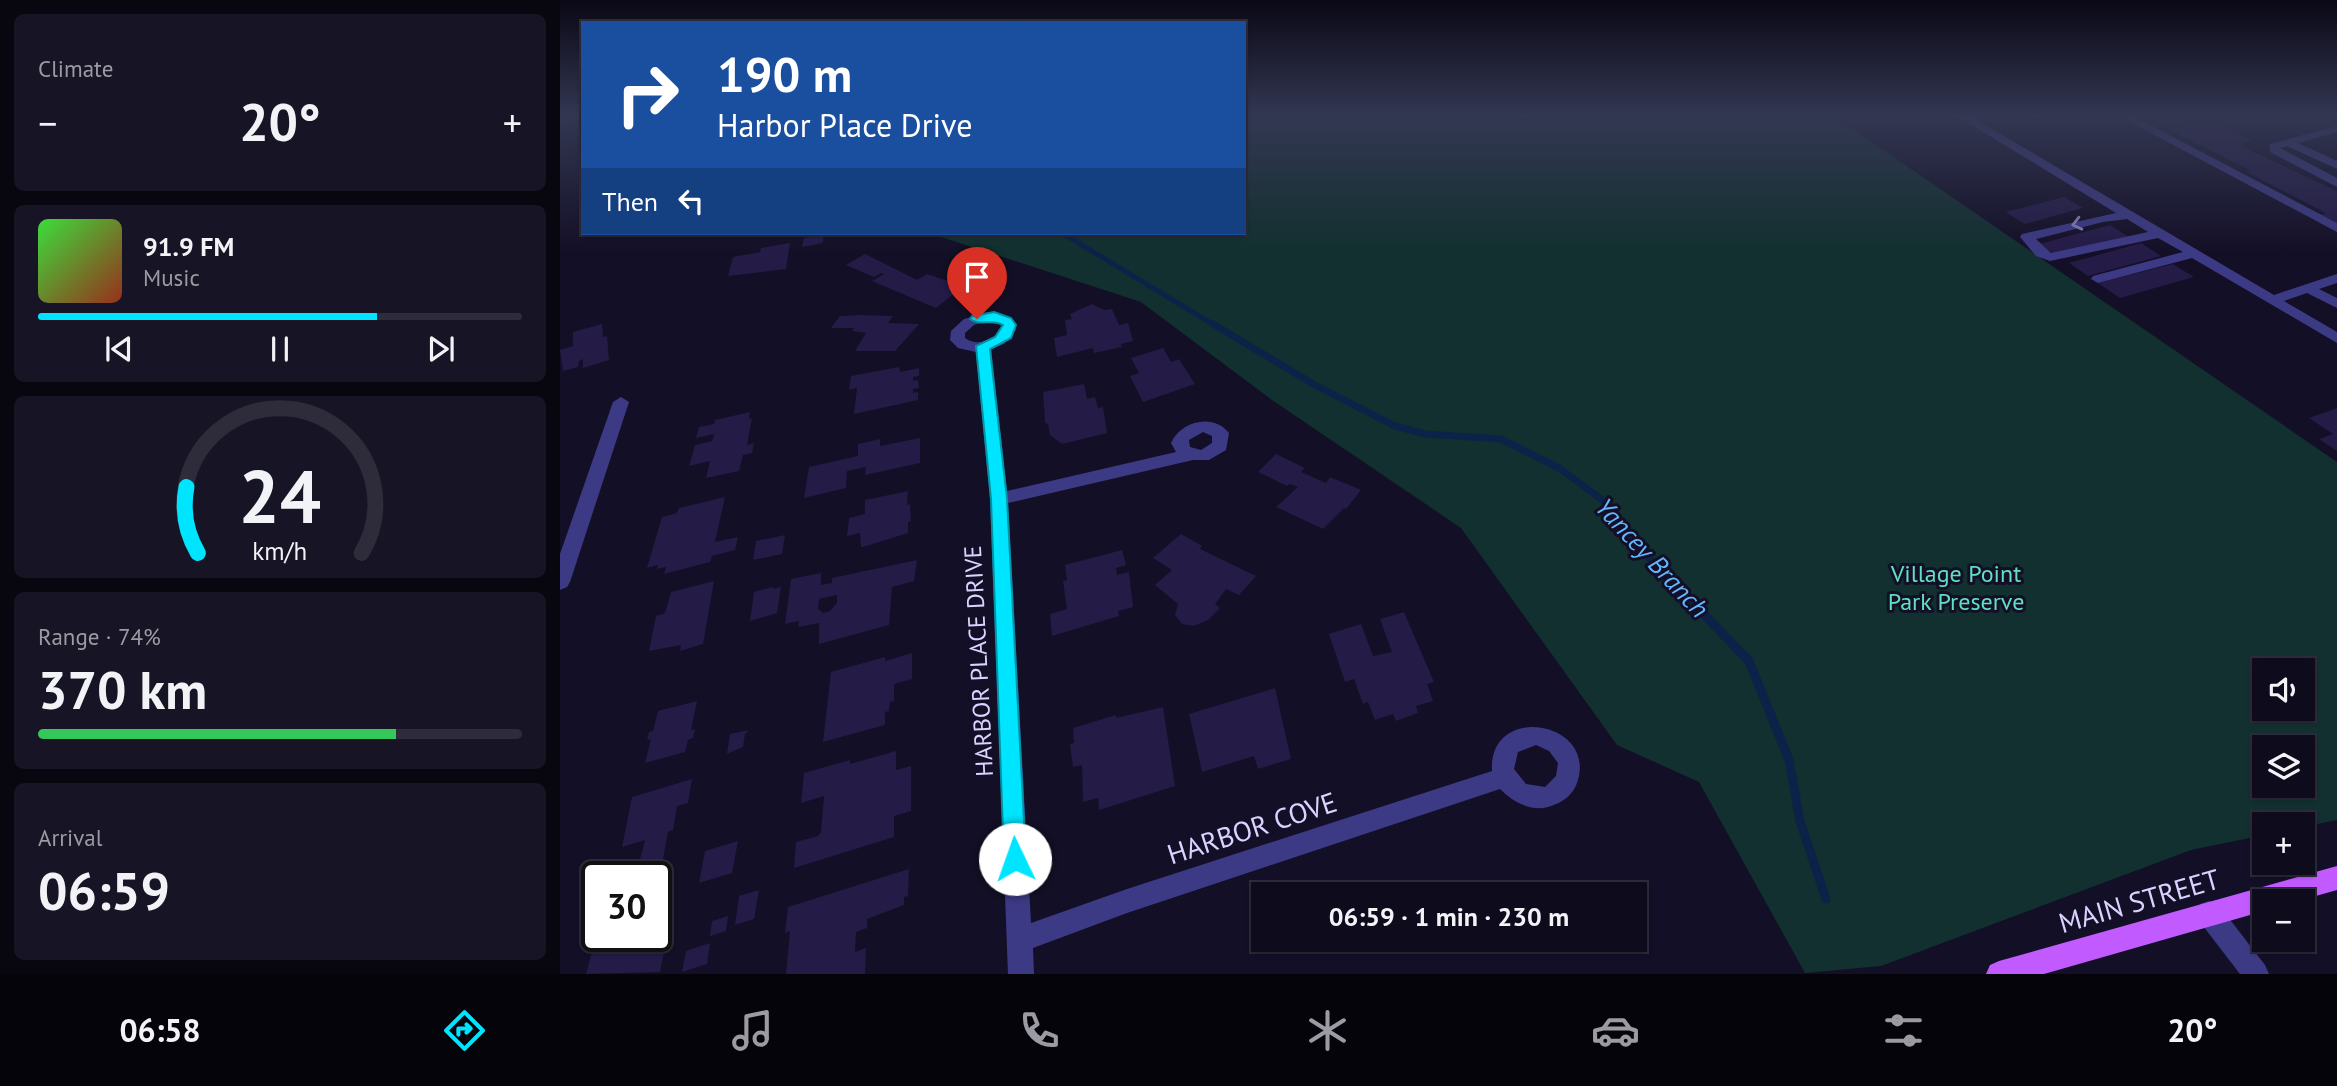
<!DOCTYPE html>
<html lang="en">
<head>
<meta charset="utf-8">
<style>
  :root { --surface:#0e0b1c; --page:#171425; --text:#f1f3f6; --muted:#9b9ba3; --line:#2e2b3b; --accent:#00e5ff }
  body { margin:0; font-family:"PT Sans",sans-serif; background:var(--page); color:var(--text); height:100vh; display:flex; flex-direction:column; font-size:26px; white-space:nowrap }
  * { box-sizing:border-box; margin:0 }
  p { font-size:23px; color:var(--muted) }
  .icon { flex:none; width:38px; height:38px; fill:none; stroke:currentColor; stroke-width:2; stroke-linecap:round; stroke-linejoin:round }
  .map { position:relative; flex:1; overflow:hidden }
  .panel { display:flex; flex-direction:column; gap:14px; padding:14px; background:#08060f; width:560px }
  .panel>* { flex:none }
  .hud { position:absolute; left:21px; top:21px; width:665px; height:214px; border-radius:0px; box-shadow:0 2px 5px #0004,0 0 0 2px var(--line); background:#1a4fa0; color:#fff; overflow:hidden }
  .buttons { position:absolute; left:1692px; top:658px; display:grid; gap:14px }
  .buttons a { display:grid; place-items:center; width:63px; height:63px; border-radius:0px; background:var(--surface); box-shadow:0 2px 5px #0004,0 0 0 2px var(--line); font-size:35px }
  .speed { position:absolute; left:21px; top:861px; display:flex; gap:14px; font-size:35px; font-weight:700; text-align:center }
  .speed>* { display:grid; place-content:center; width:91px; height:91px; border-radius:50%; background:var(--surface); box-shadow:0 2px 5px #0004,0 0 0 2px var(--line); line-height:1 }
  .speed .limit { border:4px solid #111; border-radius:10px; background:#fff; color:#111 }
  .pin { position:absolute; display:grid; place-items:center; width:60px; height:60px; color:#fff; margin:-72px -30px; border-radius:50% 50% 50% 0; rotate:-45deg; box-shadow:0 0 7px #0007 }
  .pin .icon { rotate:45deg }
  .me { position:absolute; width:77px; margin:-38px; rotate:357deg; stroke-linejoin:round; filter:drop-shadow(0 0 5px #0008) }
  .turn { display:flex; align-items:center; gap:24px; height:147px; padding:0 21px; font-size:32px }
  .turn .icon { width:91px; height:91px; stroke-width:2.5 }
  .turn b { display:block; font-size:49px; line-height:60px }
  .then { display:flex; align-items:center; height:66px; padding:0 21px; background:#0003; gap:14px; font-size:26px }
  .big { font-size:52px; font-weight:600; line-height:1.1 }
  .panel .widget { flex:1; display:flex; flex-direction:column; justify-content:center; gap:10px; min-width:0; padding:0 24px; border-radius:10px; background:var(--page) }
  .panel .dial { align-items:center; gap:0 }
  .dial svg { height:182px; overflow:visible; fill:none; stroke:var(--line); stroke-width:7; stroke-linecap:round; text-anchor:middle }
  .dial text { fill:var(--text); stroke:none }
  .song { display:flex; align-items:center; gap:21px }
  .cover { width:84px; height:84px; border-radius:10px; background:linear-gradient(135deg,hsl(120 70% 55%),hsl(10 70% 35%)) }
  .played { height:7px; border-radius:4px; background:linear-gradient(90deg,var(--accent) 70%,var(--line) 70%) }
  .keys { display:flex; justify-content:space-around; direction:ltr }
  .heat { display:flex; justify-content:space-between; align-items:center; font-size:38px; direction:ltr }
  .charge { height:10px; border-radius:5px; background:linear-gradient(90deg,#34c759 74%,var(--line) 0) }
  .trip { position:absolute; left:691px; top:882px; width:396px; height:70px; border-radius:0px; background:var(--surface); box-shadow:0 2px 5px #0004,0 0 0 2px var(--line); font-weight:600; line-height:70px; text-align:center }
  .menu { display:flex; height:112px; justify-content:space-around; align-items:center; background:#06040b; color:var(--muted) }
  .menu .icon { width:49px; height:49px }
  .menu .on { color:var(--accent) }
  .menu b { font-size:32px; color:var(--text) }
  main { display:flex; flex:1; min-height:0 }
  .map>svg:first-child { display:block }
</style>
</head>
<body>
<main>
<section class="panel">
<div class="widget"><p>Climate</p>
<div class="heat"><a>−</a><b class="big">20°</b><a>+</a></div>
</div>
<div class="widget">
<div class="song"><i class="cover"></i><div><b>91.9 FM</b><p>Music</p></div></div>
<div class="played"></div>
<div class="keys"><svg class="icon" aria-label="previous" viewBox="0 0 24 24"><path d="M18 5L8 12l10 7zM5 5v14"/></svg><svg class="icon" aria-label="pause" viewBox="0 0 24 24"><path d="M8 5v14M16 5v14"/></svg><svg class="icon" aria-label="next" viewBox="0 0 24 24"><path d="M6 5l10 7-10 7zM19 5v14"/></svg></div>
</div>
<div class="widget dial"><svg viewBox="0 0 100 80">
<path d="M14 69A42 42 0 1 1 86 69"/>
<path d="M14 69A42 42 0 0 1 9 40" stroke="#00e5ff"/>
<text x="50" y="56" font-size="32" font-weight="700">24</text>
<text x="50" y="72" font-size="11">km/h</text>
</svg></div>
<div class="widget"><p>Range · 74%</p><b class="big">370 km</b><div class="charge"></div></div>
<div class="widget"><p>Arrival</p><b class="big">06:59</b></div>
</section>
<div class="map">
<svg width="1777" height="974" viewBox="0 0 1777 974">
  <rect width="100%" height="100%" fill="#130f26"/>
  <!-- green -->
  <path fill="#12302f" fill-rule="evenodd" d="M684 116H1274L1777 462V820L1743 827V824H1704V835L1631 850 1321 966 1245 973 1139 782 1057 745 901 528 712 400 581 302 369 233H684ZM1704 670H1743V709H1704ZM1704 747H1743V786H1704Z"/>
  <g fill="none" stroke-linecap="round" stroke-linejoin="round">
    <!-- stream-far2 -->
    <path stroke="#0c2248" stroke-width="5" d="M502 233 656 326"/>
    <!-- stream-far1 -->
    <path stroke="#0c2248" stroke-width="7" d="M653 324 753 384 835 426 865 434 941 439 999 468 1048 504 1078 547 1134 604"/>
    <!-- stream -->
    <path stroke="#0c2248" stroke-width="9" d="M1132 602 1189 661 1229 760 1240 821 1266 899"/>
  </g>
  <!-- building -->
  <g fill="#241b47" fill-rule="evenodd">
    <path d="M1699 116H1777V119L1765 122 1758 119 1723 127Z"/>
    <path d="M1650 120 1692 140 1682 142 1683 147 1777 191V223L1761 215 1766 213 1686 172 1691 171 1609 129Z"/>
    <path d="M1504 197 1523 208 1465 224 1446 212Z"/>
    <path d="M1550 225 1569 237 1497 256 1479 244Z"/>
    <path d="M263 234V243L242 247 244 238Z"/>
    <path d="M230 243 226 269 168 276 173 257 200 252 201 248Z"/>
    <path d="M1581 243 1601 256 1528 276 1509 263Z"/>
    <path d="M305 254 357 280 367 274 391 282 389 283 401 288 376 308 312 281 324 274 321 273 314 277 286 265Z"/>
    <path d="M1613 264 1634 277 1560 298 1538 283Z"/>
    <path d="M532 304 545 310 552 309 559 325 568 323 573 341 561 344 562 347 534 353 533 348 497 357 494 338 507 335 505 320 512 319 510 314Z"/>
    <path d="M301 315 333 316 328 323 359 324 335 351H295L306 333 292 331 294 328H271L280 316Z"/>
    <path d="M42 324 43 337 47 336 49 360 23 368V359L19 361 18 367 3 371 0 350 13 346V332Z"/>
    <path d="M603 348 611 362 619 359 635 384 583 402 570 376 579 373 571 358Z"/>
    <path d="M339 367 340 372 359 368V376L353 377V381L358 380 359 388 353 389V393L358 392V400L294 414 297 388 289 390 291 376Z"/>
    <path d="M524 384 527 399 535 397 538 408 543 407 547 433 502 444 490 435 488 424 485 423 483 392Z"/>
    <path d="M1777 408V451L1759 439 1773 434 1749 418Z"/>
    <path d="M190 412 189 419 192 418 187 445 194 443 192 453 183 455 179 471 146 478 150 461 129 466 135 445 152 441 154 434 136 438 139 427 154 424 155 420Z"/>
    <path d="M360 438V463L305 475 306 467 287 471 286 488 244 498 249 467 298 456V444L320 439V446Z"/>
    <path d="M716 454 745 468 741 472 766 483 770 477 801 490 786 509 784 508 763 529 716 507 738 487 730 484 727 486 698 472Z"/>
    <path d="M348 491 347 505 350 504 351 521 348 522V533L303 547H301L300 533 287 536 289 518 305 514V500Z"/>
    <path d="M165 497 155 542 178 537 175 550 152 556 150 562 104 574 106 567 97 569 98 565 87 568 102 517 117 513 119 508Z"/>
    <path d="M621 534 642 546 640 549 696 576 679 595 666 589 655 604 660 608 648 620 634 626 622 624 615 615 618 604 595 585 612 570 593 558Z"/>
    <path d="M225 535 222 554 193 560 196 541Z"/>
    <path d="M562 550 566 565 556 568 557 575 569 572 573 607 558 611 559 616 492 636 490 614 507 609 503 581 507 580 505 565Z"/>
    <path d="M357 560 354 581 332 587 329 625 259 644V623L238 627 239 621 225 624 231 579 261 573V585L272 583V578ZM277 595V603L270 611 263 613 258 609 259 599Z"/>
    <path d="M154 581 143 644 120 651 121 645 89 651 96 616 105 613 111 592Z"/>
    <path d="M213 587V589L221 587 217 613 190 621 194 592Z"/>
    <path d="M844 612 874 682 867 684 873 701 856 706 858 713 836 721 833 714 815 720 808 702 803 704 794 679 785 682 769 634 801 624 813 656 832 652 820 619Z"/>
    <path d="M352 653V679L334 684V701L330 702 329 711 325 712V725L263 742 271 672 325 657V661Z"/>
    <path d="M715 688 731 759 698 769 694 756 642 772 629 714Z"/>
    <path d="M137 701 131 730 135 729 133 738 128 740 125 752 85 763 91 739 87 740 89 732 93 731 98 711Z"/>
    <path d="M603 707 615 786 539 810 538 798 523 802 522 765 513 767 510 744 514 743 513 728 556 715V718Z"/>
    <path d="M189 730 185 734 183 747 167 754 170 734Z"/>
    <path d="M336 751V770L351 766V811L334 816V837L234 868 236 842 258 836 261 832 264 796 241 803 244 773 290 760V764Z"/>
    <path d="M132 779 128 803 117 806 113 830 108 832 102 864 77 871 85 840 62 847 72 797Z"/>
    <path d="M178 841 172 873 139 883 145 851Z"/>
    <path d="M349 869 348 896 344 897V905L307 919V928L296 932 295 952 306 948 305 974H226L230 931 225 933 228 907Z"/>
    <path d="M199 890 194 919 175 925 179 896Z"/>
    <path d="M168 916 166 931 150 936 152 921Z"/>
    <path d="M111 917 100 972 26 974 31 955 52 948 55 936H96V921Z"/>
    <path d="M150 943 147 964 122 972 126 951Z"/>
  </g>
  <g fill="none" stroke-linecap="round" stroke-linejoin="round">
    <!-- minor -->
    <g fill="#3d3a85" fill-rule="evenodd">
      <path d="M1397 116H1410L1714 295 1777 274V283L1759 289 1777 298V308L1747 293 1724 301 1777 332V343L1632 258 1538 283 1531 279 1533 276 1623 252 1598 238 1490 261 1476 256 1460 237 1462 234 1556 213ZM1567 219 1588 232 1491 253 1476 239 1543 222Z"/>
      <path d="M1559 116H1573L1777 223V232Z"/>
      <path d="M1777 126V132L1738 143 1777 161V169L1727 146 1720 148 1777 178V187L1710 152V144Z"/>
      <path d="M425 313 452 318 456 330 444 344 431 349 447 491 616 452 611 443C621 421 653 413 669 433L666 450 649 460H633L448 503 471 923 567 889 932 771C928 703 1035 720 1018 780 1014 795 1002 803 988 807 970 812 952 801 940 789L567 913 473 948 474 974H448L430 499 416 352 398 348 390 340 391 331 404 319ZM426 321 440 324 442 330C431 340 418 347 405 338V333L414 325ZM643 432 652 436V443L641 450 630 447 629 440ZM976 745 989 751 998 763 996 776 985 787 966 784 954 769 958 752Z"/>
      <path d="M61 397 69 402 10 582 7 587 0 590V554L53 402Z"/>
      <path d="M1649 901 1658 904 1705 965 1709 974H1680L1640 922 1637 913 1640 904Z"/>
    </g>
    <!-- major -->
    <path fill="#c25bff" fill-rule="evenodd" d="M1777 866V890L1738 901H1704V911L1484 974H1426L1430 965 1439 961Z"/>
  </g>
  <!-- one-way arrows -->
  <defs><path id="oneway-chevron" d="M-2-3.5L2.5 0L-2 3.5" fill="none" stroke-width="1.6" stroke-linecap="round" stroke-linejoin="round" transform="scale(1.75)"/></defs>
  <use stroke="#837fbc" href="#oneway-chevron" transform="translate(1517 224) rotate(166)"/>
  <!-- sky -->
  <linearGradient id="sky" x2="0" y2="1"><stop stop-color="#0a0815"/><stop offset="0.46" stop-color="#333752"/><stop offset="1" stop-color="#333752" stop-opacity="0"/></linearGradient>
  <rect width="1777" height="252" fill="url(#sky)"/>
  <!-- route -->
  <path fill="#00e5ff" stroke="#0095a6" stroke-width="2" d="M434 312 451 318 456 325 451 338 430 349 447 499 466 859 463 866 455 870 447 866 444 859 431 499 416 346 435 337 443 325C432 318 419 327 410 319L412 316Z"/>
  <g text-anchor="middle" stroke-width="6" stroke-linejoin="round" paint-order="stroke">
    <!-- park labels -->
    <g font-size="24" fill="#5fe0c0" stroke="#130f26">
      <text x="1396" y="582">Village Point<tspan x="1396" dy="28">Park Preserve</tspan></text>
    </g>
    <!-- street labels -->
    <g font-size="24" fill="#d9d4ff" stroke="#130f26">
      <text transform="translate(419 661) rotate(-93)" y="8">HARBOR PLACE DRIVE</text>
    </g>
    <!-- water labels -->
    <g font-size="26" font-style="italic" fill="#62b6ff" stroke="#130f26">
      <text transform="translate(1092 558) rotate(47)" y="9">Yancey Branch</text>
    </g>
    <!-- near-street labels -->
    <g font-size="28" fill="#d9d4ff" stroke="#130f26">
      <text transform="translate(692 828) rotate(-18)" y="10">HARBOR COVE</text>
      <text transform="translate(1579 901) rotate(-16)" y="10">MAIN STREET</text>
    </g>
  </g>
</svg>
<div class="buttons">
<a><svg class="icon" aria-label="sound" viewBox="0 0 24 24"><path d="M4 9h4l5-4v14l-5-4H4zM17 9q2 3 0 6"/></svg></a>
<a><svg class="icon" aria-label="layers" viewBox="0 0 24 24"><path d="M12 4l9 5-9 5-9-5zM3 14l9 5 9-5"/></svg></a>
<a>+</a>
<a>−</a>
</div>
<div class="speed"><div class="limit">30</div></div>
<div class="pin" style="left:417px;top:319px;background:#d93025"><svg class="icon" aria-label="arrive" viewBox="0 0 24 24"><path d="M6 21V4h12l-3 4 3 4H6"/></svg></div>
<svg class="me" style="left:455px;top:859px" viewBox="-20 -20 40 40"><circle r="19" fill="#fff"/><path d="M0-13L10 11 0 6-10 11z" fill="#00e5ff"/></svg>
<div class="trip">06:59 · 1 min · 230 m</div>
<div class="hud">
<div class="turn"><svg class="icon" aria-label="right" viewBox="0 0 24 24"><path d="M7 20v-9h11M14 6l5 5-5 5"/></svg><div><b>190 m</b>Harbor Place Drive</div></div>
<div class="then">Then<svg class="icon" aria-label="left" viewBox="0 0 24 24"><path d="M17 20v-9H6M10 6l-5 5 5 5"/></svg></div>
</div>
</div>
</main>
<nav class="menu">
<b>06:58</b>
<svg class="icon on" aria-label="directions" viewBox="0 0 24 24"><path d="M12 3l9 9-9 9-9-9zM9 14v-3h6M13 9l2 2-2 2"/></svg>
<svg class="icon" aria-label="music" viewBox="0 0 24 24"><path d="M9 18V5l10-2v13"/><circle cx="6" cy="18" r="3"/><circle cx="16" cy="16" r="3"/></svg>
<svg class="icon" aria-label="phone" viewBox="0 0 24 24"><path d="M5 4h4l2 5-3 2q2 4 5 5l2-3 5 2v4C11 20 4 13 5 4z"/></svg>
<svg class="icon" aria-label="climate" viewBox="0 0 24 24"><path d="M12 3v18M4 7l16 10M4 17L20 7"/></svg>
<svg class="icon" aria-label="car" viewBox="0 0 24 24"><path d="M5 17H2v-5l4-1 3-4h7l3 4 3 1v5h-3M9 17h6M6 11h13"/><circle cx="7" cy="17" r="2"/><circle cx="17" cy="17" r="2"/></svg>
<svg class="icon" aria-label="filters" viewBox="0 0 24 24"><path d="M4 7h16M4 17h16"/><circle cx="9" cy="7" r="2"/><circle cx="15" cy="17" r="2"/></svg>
<b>20°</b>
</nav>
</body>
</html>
